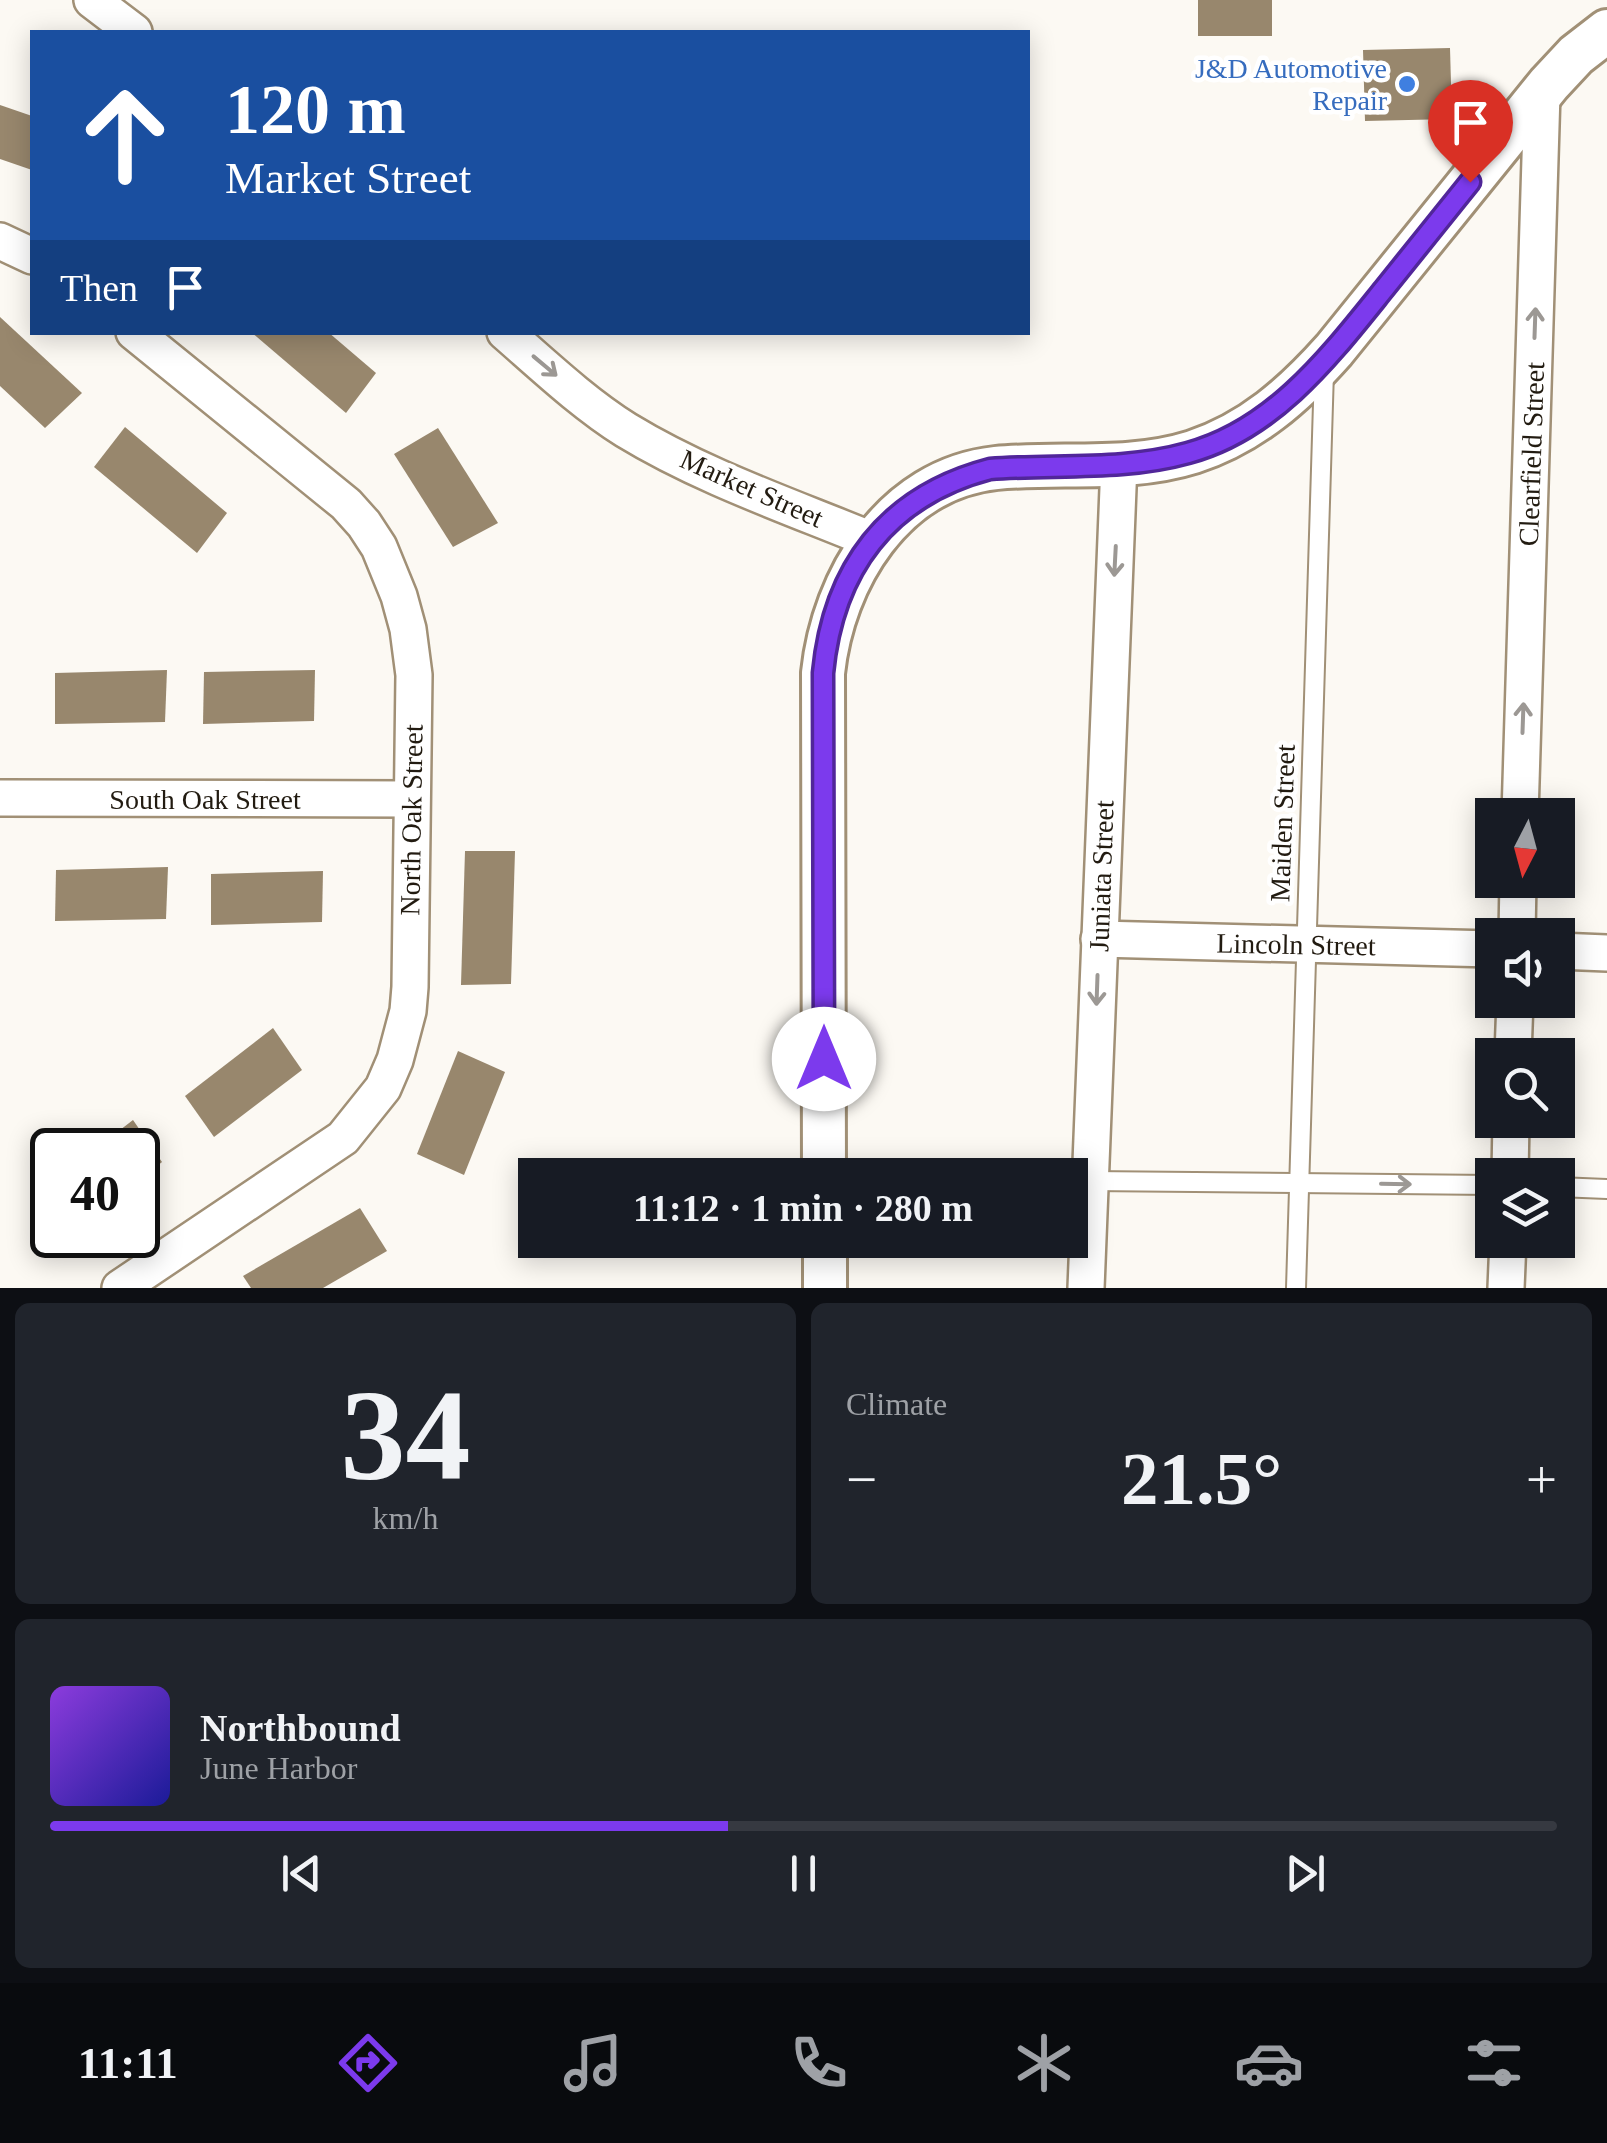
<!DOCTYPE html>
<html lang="en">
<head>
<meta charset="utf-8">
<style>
  :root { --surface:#171b24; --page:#20242c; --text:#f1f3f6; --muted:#9ea1a6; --line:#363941; --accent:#7c3aed }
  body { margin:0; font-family:"Times New Roman",serif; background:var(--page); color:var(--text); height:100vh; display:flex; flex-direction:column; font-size:38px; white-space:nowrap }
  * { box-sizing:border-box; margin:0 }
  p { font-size:32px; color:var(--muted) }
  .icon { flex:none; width:55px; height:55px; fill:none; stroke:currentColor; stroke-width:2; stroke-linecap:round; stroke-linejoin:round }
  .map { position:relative; height:1288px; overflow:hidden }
  .sheet { display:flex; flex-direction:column; gap:15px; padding:15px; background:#0d0f14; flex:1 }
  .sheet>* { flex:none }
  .guide { position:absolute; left:30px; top:30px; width:1000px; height:305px; border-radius:0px; box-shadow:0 5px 25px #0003; background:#1a4fa0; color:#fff; overflow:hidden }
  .needle { width:65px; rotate:186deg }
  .controls { position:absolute; left:1475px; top:798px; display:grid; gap:20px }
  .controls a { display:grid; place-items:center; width:100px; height:100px; border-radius:0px; background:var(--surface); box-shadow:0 5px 25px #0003; font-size:50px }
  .speed { position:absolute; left:30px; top:1128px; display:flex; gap:20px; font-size:50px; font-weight:700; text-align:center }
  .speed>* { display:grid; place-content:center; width:130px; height:130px; border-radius:50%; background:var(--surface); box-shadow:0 5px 25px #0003; line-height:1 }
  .speed .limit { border:5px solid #111; border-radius:15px; background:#fff; color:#111 }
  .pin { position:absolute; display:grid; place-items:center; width:85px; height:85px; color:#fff; margin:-102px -42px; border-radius:50% 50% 50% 0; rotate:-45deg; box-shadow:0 0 10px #0007 }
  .pin .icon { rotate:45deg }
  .me { position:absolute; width:110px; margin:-55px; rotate:0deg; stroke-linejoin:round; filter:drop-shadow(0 0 8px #0008) }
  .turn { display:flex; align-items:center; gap:35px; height:210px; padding:0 30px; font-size:45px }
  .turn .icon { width:130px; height:130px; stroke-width:2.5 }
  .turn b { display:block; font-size:70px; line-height:85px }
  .then { display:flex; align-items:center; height:95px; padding:0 30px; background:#0003; gap:20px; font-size:38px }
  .big { font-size:75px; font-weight:800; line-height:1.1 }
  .sheet .widget { flex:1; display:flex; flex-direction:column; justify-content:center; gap:15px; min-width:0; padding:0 35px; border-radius:15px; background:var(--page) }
  .sheet .dial { align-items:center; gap:0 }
  .dial b { font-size:130px; line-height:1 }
  .song { display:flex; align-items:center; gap:30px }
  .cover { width:120px; height:120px; border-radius:15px; background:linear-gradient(135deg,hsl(270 70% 55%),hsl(240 70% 35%)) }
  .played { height:10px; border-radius:5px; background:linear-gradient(90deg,var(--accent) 45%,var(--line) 45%) }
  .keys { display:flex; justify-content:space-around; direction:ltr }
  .heat { display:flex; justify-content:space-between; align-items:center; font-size:55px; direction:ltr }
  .sheet .tiles { flex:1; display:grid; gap:15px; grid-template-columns:1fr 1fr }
  .widget:last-child { grid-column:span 2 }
  .trip { position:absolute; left:518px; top:1158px; width:570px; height:100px; border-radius:0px; background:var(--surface); box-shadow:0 5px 25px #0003; font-weight:800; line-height:100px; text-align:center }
  .menu { display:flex; height:160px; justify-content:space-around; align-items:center; background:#090b0e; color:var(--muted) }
  .menu .icon { width:70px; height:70px }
  .menu .on { color:var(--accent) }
  .menu b { font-size:45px; color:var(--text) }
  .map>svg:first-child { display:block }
</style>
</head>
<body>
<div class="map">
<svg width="1607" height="1288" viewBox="0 0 1607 1288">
  <rect width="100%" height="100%" fill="#fcf9f3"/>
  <!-- building -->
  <g fill="#98876d">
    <rect x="1198" y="0" width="74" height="36"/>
    <path d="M1450 48 1452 119 1365 121 1363 50Z"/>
    <path d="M0 105 32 116V170L0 159Z"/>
    <path d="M0 317 82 393 45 428 0 386Z"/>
    <path d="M251 332H328L376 373 346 413Z"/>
    <path d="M125 427 227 513 197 553 94 467Z"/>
    <path d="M438 428 498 523 453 547 394 454Z"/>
    <path d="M167 670 165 722 55 724V673Z"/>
    <path d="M315 670 314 721 203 724 204 672Z"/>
    <path d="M465 851H515L511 984 461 985Z"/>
    <path d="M168 867 166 919 55 921 56 870Z"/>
    <path d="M323 871 322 922 211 925V874Z"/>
    <path d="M273 1028 302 1070 214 1137 185 1096Z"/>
    <path d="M458 1051 505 1072 464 1175 417 1154Z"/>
    <path d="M133 1120 162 1162 138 1182V1150H94Z"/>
    <path d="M360 1208 387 1251 323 1288H251L243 1276Z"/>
  </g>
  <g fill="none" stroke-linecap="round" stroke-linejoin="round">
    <defs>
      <g id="service">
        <path d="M1090 1181 1492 1185"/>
        <path d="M1558 1187 1607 1189"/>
        <path d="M1296 1288 1324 371"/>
      </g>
      <g id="minor">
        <path d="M92 0 134 32"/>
        <path d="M0 241 32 256"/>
        <path d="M505 332C544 366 583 403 626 430 703 477 792 507 874 541"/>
        <path d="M0 798 410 799"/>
        <path d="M1520 815 1542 93"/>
        <path d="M1517 935 1518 880"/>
        <path d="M1099 939 1492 949"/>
        <path d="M1558 951 1607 953"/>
        <path d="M1513 1055 1515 1000"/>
        <path d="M1510 1175 1511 1120"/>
        <path d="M120 1288 343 1138 383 1088 395 1060 408 1011 410 987 414 675 408 629 399 596 379 547 364 524 346 504 134 332"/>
        <path d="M1086 1288 1119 463"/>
        <path d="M1506 1288 1508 1240"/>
      </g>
      <g id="tertiary">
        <path d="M824 1175 823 673C833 579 893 479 996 468 1061 462 1130 472 1193 452 1251 433 1294 395 1334 350L1549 84 1576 55 1607 31"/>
        <path d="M825 1240V1288"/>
      </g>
    </defs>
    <!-- service casing -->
    <use href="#service" stroke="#a19076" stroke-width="22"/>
    <!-- minor casing -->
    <use href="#minor" stroke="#a19076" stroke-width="40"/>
    <!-- tertiary casing -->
    <use href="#tertiary" stroke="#a19076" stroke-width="48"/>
    <!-- service -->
    <use href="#service" stroke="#fff" stroke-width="18"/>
    <!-- minor -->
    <use href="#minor" stroke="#fff" stroke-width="35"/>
    <!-- tertiary -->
    <use href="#tertiary" stroke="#fff" stroke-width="42"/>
  </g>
  <!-- one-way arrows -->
  <defs><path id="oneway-shaft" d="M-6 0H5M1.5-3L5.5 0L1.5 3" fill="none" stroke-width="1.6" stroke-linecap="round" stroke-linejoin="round" transform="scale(2.5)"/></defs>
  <g stroke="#9c9894">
    <use href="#oneway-shaft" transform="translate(1535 323) rotate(-88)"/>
    <use href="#oneway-shaft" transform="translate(545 366) rotate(40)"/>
    <use href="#oneway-shaft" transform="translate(1115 561) rotate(93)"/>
    <use href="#oneway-shaft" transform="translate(1523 718) rotate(-88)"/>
    <use href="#oneway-shaft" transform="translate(1097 990) rotate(92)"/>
    <use href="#oneway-shaft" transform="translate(1396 1184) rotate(1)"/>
  </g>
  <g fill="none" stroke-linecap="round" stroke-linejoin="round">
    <defs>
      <path id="route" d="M824 1059 823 673C833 569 887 496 990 469 1055 464 1124 471 1188 453 1274 430 1330 356 1384 289 1413 253 1441 218 1470 182"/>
    </defs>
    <!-- route casing -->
    <use href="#route" stroke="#51269a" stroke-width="25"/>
    <!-- route -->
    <use href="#route" stroke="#7c3aed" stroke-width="18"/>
  </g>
  <!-- markers -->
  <circle fill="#3f7fe0" stroke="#fff" stroke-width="4" cx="1407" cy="84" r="10"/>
  <g text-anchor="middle" stroke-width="9" stroke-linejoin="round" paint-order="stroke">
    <!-- shop labels -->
    <g font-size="28" fill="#366cbe" stroke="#fff" text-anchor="end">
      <text x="1387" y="78">J&amp;D Automotive<tspan x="1387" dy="32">Repair</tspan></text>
    </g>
    <!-- street labels -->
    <g font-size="28" fill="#221b11" stroke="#fff">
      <text transform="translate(1531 454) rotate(-88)" y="10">Clearfield Street</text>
      <text transform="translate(752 488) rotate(24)" y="10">Market Street</text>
      <text x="205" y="809">South Oak Street</text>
      <text transform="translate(411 820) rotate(-89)" y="10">North Oak Street</text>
      <text transform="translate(1282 823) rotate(-88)" y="10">Maiden Street</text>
      <text transform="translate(1101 876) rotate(-88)" y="10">Juniata Street</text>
      <text transform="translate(1296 944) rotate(1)" y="10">Lincoln Street</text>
    </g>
  </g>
</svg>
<div class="controls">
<a><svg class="needle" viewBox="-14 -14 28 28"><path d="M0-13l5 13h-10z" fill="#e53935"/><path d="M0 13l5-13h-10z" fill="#9ea1a6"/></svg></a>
<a><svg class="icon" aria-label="sound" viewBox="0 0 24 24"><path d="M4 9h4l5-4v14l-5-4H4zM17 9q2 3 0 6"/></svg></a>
<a><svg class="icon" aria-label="search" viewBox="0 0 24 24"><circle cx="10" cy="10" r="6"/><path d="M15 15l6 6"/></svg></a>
<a><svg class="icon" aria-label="layers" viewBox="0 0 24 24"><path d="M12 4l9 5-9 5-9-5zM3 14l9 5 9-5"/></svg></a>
</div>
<div class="speed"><div class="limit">40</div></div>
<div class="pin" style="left:1470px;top:182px;background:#d93025"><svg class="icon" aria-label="arrive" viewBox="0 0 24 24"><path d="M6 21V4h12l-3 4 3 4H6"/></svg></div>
<svg class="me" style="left:824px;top:1059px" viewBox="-20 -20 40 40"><circle r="19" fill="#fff"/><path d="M0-13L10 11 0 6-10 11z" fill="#7c3aed"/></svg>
<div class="trip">11:12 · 1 min · 280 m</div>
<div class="guide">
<div class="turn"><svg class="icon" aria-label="ahead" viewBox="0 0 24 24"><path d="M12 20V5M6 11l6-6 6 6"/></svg><div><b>120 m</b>Market Street</div></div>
<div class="then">Then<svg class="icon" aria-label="arrive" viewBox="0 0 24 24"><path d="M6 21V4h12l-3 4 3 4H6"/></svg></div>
</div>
</div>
<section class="sheet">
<div class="tiles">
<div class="widget dial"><b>34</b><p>km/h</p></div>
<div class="widget"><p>Climate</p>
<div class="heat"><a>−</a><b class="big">21.5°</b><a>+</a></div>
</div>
<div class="widget">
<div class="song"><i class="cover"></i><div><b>Northbound</b><p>June Harbor</p></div></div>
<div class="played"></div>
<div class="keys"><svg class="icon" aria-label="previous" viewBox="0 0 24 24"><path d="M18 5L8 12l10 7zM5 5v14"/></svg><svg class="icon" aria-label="pause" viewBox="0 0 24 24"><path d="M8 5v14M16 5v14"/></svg><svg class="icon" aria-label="next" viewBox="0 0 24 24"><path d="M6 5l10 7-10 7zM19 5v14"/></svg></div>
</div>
</div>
</section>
<nav class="menu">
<b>11:11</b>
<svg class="icon on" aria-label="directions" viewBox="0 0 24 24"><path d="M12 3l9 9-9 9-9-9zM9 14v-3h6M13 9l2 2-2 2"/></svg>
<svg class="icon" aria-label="music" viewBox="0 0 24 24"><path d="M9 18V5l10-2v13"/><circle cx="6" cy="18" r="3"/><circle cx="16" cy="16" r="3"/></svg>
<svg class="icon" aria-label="phone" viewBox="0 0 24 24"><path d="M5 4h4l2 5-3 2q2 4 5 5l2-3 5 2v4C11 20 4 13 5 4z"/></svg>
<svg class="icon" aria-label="climate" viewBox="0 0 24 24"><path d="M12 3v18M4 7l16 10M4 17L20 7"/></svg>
<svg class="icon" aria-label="car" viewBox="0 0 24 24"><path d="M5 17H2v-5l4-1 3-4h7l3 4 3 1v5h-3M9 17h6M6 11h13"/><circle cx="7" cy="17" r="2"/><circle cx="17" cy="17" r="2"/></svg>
<svg class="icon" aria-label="filters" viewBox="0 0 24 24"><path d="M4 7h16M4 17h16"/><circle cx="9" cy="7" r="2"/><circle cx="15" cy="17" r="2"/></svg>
</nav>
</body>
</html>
